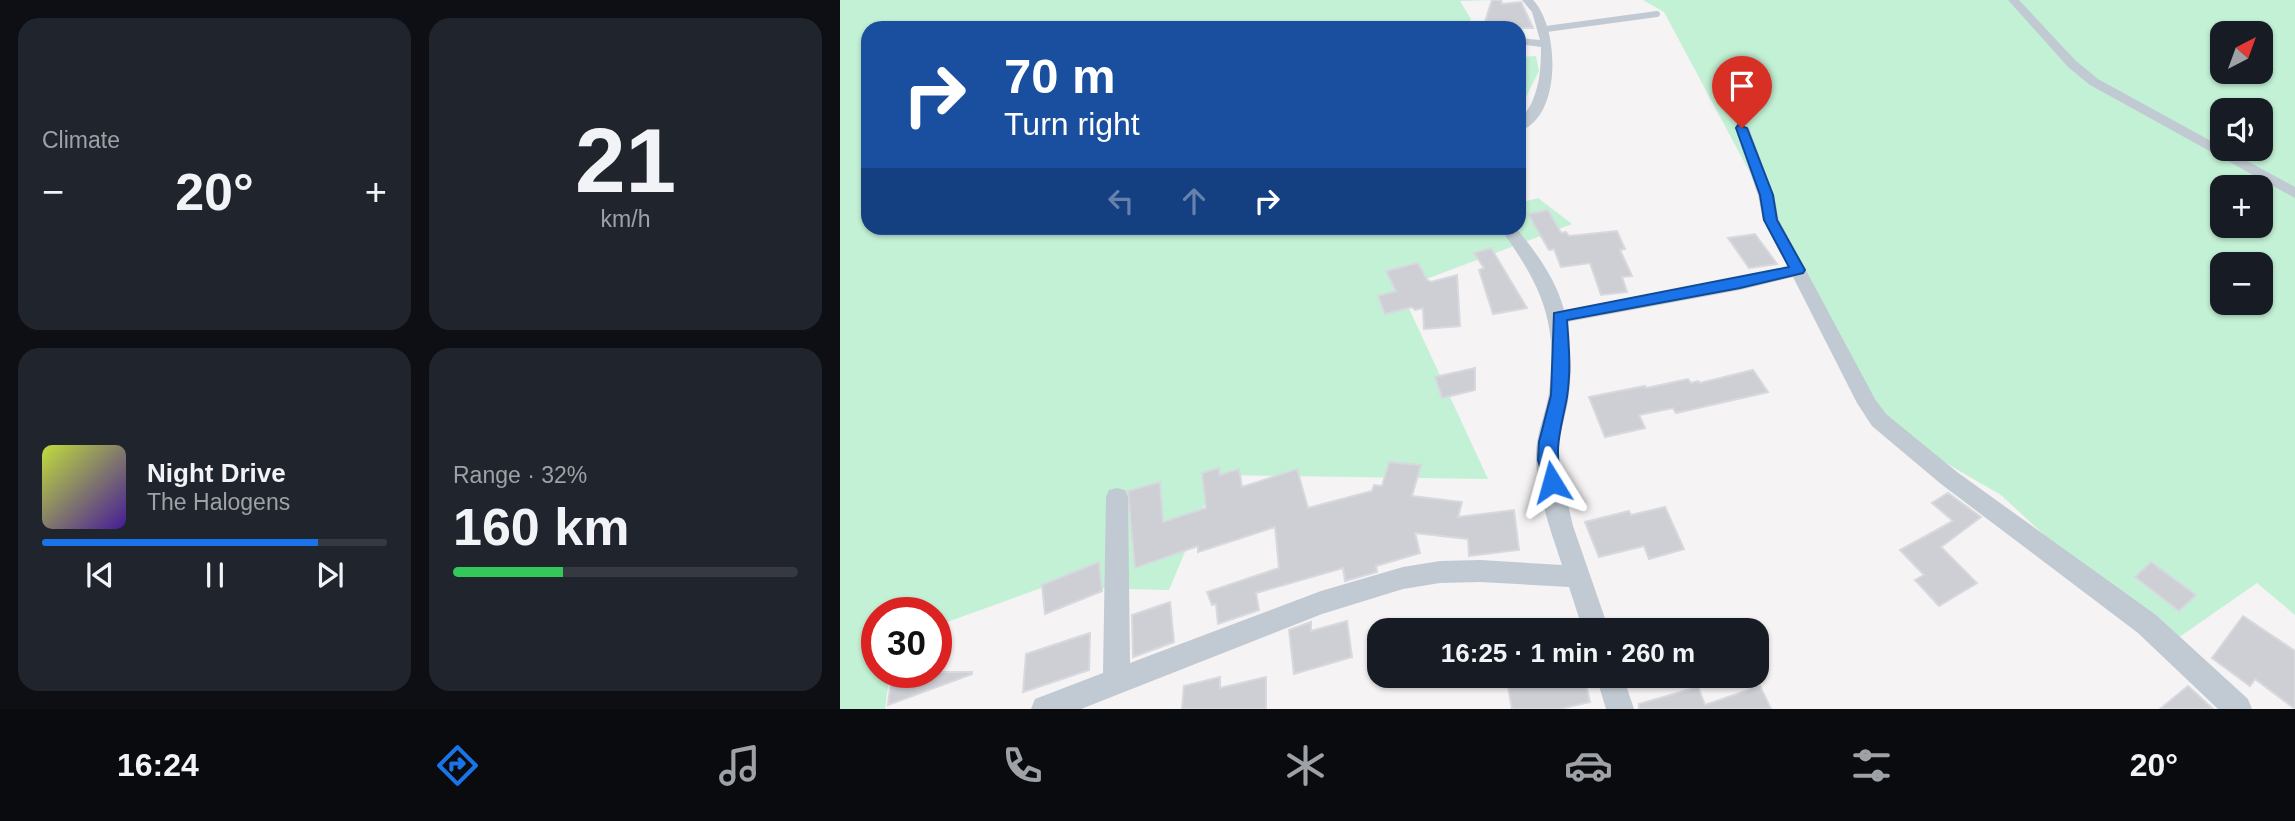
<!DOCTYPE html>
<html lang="en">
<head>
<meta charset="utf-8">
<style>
  :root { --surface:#171b24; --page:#20242c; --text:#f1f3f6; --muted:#9ea1a6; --line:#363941; --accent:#1a73e8 }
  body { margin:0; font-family:Arial,sans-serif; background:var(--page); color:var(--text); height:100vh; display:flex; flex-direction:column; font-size:26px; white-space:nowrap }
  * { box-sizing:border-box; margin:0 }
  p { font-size:23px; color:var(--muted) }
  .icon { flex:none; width:38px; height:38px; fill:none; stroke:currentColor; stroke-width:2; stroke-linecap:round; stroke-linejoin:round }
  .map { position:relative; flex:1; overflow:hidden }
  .drawer { display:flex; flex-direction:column; gap:18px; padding:18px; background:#0d0f14; width:840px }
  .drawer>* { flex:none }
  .hud { position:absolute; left:21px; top:21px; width:665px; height:214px; border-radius:21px; box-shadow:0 2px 5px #0004; background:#1a4fa0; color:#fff; overflow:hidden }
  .needle { width:46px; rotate:41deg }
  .tools { position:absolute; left:1370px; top:21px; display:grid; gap:14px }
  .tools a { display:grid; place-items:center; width:63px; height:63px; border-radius:14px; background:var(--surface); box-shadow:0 2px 5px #0004; font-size:35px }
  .speed { position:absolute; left:21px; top:597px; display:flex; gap:14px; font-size:35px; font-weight:700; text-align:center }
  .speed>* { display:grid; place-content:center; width:91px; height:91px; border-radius:50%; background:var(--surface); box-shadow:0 2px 5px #0004; line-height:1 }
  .speed .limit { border:10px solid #d22; background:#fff; color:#111 }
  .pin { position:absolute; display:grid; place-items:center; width:60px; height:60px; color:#fff; margin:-72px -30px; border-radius:50% 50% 50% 0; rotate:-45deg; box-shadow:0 0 7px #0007 }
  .pin .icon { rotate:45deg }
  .me { position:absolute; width:77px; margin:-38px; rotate:352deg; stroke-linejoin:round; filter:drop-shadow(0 0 5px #0008) }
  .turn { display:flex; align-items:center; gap:24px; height:147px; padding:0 28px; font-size:32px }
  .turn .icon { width:91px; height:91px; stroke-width:2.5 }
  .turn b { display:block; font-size:49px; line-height:60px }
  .lanes { display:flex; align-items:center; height:66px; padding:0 28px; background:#0003; justify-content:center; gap:35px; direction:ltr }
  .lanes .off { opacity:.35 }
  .big { font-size:52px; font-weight:800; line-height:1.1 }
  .drawer .tile { flex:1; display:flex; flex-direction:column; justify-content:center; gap:10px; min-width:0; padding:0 24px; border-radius:21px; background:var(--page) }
  .drawer .dial { align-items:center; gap:0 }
  .dial b { font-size:91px; line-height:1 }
  .song { display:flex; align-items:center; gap:21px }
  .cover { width:84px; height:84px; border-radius:10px; background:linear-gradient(135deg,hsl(70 70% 55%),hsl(260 70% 35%)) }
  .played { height:7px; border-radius:4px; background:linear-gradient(90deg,var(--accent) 80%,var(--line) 80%) }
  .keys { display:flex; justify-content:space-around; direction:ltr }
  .heat { display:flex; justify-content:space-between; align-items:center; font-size:38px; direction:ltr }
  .charge { height:10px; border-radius:5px; background:linear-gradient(90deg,#34c759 32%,var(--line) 0) }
  .drawer .tiles { flex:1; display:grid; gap:18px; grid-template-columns:repeat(2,1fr) }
  .trip { position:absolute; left:527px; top:618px; width:402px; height:70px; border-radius:21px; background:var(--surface); box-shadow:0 2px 5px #0004; font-weight:800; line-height:70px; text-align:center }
  .menu { display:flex; height:112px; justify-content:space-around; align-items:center; background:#090b0e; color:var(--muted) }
  .menu .icon { width:49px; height:49px }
  .menu .on { color:var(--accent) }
  .menu b { font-size:32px; color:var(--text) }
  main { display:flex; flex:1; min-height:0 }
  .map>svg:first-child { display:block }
</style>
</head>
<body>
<main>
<section class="drawer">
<div class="tiles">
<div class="tile"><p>Climate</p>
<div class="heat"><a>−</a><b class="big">20°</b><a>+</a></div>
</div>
<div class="tile dial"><b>21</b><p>km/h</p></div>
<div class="tile">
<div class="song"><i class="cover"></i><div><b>Night Drive</b><p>The Halogens</p></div></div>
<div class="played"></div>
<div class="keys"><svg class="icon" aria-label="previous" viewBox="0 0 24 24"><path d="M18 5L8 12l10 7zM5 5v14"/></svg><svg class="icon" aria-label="pause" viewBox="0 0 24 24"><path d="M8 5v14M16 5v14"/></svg><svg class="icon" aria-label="next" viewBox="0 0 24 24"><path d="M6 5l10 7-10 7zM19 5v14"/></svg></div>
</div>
<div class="tile"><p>Range · 32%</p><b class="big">160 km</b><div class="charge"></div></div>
</div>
</section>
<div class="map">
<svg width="1455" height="709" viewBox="0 0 1455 709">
  <rect width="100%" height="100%" fill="#f5f3f3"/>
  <!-- green -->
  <g fill="#c3f1d5" fill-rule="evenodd">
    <path d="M0 0H655L620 1 631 19 625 28H28V228H679V203L698 198 732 224 560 289 648 479 377 475 329 590 204 587 96 626V612H37V672H50L45 709H0Z"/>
    <path d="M803 0H1455V615L1417 583 1325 647 1161 495 1047 429 824 12ZM1382 33H1421V72H1382ZM1382 110H1421V149H1382ZM1382 187H1421V226H1382ZM1382 264H1421V303H1382Z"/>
    <path d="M696 56 699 71 685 99H679V57Z"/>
  </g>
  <!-- building -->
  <g fill="#cdcfd5" stroke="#d7d9de" stroke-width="2">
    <path d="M652 0H661L662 4 681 2 693 28H643Z"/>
    <path d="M708 210 721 233 726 232 729 236 777 231 785 249 780 250 792 276 782 277 787 292 761 295 750 263 721 267 714 249 709 250 688 214Z"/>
    <path d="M915 234 937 264 909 268 888 238Z"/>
    <path d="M651 248 687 308 653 314 639 270 644 268 634 253Z"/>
    <path d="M578 263 587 280 591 282 617 275 620 326 584 329 583 308 575 310 572 307 545 314 538 296 556 291 546 271Z"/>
    <path d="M635 368V390L602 398 595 377Z"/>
    <path d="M913 370 928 392 836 413 833 408 799 415 805 428 765 437 749 397 805 386 806 388 848 379 851 383 858 381 860 383Z"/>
    <path d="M549 462 581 465 572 496 622 502 618 517 674 510 679 550 629 556 628 539 575 533 580 553 536 566 537 572 505 581 503 568 416 593 419 610 378 624 376 604 372 605 367 592 439 568 435 527 358 552V546L295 568 288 491 320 482 323 522 366 508 362 473 379 468 380 475 399 469 402 487 457 469 468 508 532 491 534 485 542 486Z"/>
    <path d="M1108 493 1141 517 1101 547 1137 583 1099 606 1075 580 1084 575 1060 550 1113 521 1092 503Z"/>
    <path d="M825 507 844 549 809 559 804 546 759 557 745 522 789 511 791 515Z"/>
    <path d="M259 562 262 591 205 614 202 585Z"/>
    <path d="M1311 562 1356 595 1339 611 1295 577Z"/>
    <path d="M330 602 334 642 293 657 292 615Z"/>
    <path d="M1403 616 1455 651V709L1415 679 1410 686 1372 658Z"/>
    <path d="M507 621 512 657 454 674 449 630 471 622V631Z"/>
    <path d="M250 633 249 670 183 692 186 654Z"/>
    <path d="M52 672H132V674L48 705Z"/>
    <path d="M683 676H744L750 702 719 709H672L667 681 683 678Z"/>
    <path d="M380 677V688L426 677V709H342L344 686Z"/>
    <path d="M920 686 931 709H799V704L858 687 865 705Z"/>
    <path d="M1348 686 1373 709H1320Z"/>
  </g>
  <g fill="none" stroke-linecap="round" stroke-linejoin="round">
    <!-- service -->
    <path stroke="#c1cad2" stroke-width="6" d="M706 29 817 14"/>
    <!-- minor -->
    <g fill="#c1cad2" fill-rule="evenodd">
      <path d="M682 0H693C720 28 722 118 679 131 679 116 686 115 692 102 700 84 701 66 701 47L679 44V38L700 40 692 12Z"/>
      <path d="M1168 0H1179L1236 61 1258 79 1455 187V198L1250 85 1228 67Z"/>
      <path d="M902 124 909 128 934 195 939 220 1035 399 1046 414 1117 472 1316 615 1408 699 1412 709H1378L1298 633 1101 484 1032 426 1017 403 953 277 900 290 727 322 731 370 728 402 718 444V462L733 526 769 630H743L729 587 640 582 600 583 563 589 482 614 241 709H191L195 699 263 673 266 497 269 490 277 488 285 490 288 497 290 663 481 591 563 567 600 561 640 560 722 565C711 531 696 492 696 455 696 433 706 414 709 392 719 321 700 284 660 228H676C696 252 716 279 724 310L900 278 948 267 923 220 918 195 895 128Z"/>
      <path d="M756 676H783L794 709H766Z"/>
    </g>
  </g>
  <!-- route -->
  <path fill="#1a73e8" stroke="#114b97" stroke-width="2" d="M898 125 907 128 933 195 937 220 965 270 963 273 900 288 727 320C729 346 731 371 727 397 721 430 713 448 722 482L719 488 712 490 706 488 698 460 699 442 711 395 714 313 949 267 924 220 920 195 896 128Z"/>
</svg>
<div class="tools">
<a><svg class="needle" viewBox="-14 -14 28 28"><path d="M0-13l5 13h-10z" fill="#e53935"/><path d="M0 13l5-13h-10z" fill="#9ea1a6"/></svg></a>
<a><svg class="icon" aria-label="sound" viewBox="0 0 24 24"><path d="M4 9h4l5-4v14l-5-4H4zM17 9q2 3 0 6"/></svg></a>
<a>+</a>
<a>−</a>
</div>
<div class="speed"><div class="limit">30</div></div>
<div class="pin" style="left:902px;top:128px;background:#d93025"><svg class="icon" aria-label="arrive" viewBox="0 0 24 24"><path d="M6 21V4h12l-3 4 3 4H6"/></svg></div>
<svg class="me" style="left:712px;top:482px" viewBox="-20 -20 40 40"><path d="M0-17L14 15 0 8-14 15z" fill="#1a73e8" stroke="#fff" stroke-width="4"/></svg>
<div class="trip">16:25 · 1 min · 260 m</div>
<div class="hud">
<div class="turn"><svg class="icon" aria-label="right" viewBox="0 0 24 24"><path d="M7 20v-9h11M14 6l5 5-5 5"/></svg><div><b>70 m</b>Turn right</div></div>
<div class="lanes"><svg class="icon off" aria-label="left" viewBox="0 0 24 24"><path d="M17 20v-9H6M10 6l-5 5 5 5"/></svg><svg class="icon off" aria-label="ahead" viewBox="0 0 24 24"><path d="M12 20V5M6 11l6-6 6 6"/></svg><svg class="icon" aria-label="right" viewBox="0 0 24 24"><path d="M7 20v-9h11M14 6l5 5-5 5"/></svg></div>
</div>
</div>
</main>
<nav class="menu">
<b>16:24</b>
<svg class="icon on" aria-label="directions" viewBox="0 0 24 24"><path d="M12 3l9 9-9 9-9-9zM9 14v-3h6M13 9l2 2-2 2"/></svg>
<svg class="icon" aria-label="music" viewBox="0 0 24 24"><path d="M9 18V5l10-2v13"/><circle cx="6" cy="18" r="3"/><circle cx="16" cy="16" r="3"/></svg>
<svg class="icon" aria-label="phone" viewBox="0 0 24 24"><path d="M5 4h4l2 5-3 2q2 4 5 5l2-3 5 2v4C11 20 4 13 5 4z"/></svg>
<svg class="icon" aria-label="climate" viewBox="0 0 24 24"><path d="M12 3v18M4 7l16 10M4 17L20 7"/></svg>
<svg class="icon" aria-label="car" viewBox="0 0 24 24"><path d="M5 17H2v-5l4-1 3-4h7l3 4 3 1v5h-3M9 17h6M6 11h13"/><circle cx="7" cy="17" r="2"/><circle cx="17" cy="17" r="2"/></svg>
<svg class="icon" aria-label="filters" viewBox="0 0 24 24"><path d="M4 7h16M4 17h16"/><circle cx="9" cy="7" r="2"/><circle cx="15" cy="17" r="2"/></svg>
<b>20°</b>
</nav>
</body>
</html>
